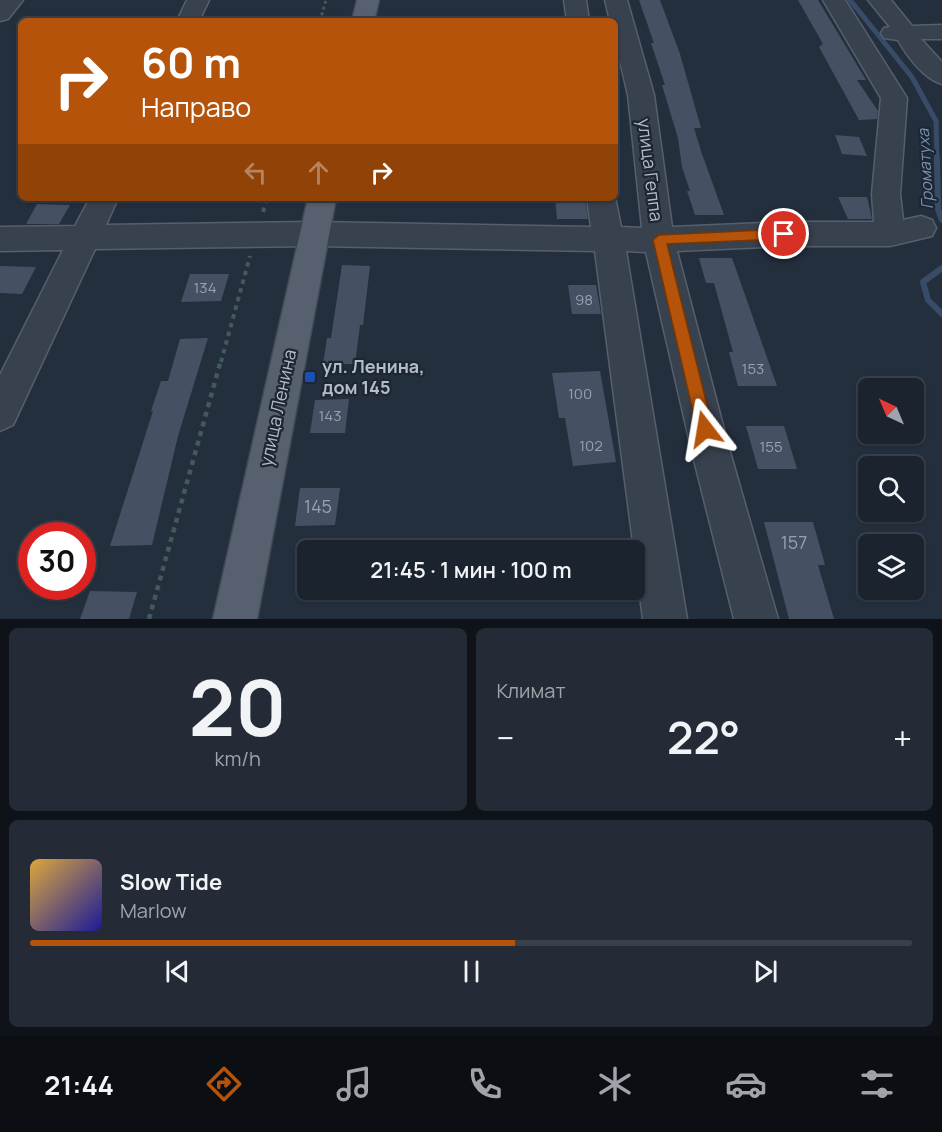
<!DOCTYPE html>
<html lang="ru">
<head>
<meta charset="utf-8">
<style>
  :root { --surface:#1b232e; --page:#242b36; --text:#f1f3f6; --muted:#a0a4aa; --line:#39404a; --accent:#b45309 }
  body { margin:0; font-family:Manrope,sans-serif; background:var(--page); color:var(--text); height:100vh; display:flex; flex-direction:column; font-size:22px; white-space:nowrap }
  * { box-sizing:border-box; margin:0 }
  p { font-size:20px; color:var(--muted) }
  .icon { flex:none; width:33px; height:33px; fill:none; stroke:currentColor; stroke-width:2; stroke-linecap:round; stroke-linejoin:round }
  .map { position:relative; height:619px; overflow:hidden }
  .side { display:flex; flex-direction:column; gap:9px; padding:9px; background:#0f1319; flex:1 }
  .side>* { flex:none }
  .hud { position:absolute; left:18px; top:18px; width:600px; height:183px; border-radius:9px; box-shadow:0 2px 4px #0004,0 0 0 2px var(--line); background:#b45309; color:#fff; overflow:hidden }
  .needle { width:39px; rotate:316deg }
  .buttons { position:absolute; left:858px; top:378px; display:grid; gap:12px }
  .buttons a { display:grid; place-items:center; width:66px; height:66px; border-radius:9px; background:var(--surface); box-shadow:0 2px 4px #0004,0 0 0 2px var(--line); font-size:30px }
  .speed { position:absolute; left:18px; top:522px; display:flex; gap:12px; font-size:30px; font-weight:700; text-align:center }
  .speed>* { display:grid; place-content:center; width:78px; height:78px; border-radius:50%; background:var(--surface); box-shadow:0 2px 4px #0004,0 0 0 2px var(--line); line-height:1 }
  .speed .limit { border:9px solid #d22; background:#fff; color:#111 }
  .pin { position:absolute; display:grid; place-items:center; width:51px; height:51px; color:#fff; margin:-26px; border:3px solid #fff; border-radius:50%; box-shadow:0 2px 6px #0007 }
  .me { position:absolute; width:66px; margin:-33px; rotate:346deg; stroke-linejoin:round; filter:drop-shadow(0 0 4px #0008) }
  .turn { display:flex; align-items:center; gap:21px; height:126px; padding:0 24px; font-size:27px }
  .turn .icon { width:78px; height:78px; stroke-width:2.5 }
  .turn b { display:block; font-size:42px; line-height:51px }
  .lanes { display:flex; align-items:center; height:57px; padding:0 24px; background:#0003; justify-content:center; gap:30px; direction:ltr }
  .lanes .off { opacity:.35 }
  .big { font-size:45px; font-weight:600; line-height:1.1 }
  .side .tile { flex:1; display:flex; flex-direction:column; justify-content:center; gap:9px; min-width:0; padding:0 21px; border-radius:9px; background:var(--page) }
  .side .dial { align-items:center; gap:0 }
  .dial b { font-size:78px; line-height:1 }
  .song { display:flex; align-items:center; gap:18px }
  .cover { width:72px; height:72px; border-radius:9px; background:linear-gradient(135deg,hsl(40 70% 55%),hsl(240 70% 35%)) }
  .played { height:6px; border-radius:3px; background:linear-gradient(90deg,var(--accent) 55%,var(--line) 55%) }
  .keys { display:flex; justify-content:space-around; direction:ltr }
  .heat { display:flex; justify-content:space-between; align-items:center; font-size:33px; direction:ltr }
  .side .tiles { flex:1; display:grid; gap:9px; grid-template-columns:1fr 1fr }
  .tile:last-child { grid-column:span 2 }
  .trip { position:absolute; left:297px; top:540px; width:348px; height:60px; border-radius:9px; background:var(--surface); box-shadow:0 2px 4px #0004,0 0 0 2px var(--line); font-weight:600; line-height:60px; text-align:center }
  .dock { display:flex; height:96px; justify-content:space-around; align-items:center; background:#0b0e12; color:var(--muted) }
  .dock .icon { width:42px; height:42px }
  .dock .active { color:var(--accent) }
  .dock b { font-size:27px; color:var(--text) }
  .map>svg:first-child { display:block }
</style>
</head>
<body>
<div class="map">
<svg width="942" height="619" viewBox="0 0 942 619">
  <rect width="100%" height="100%" fill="#242f3e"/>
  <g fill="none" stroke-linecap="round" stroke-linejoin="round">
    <!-- stream-far1 -->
    <path stroke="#394c67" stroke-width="5" d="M850 0 912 77 936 121 937 160"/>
    <!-- stream -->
    <g stroke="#394c67" stroke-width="6">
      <path d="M937 158 938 209 942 220"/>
      <path d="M942 268 923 282 928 300 942 314"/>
    </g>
  </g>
  <!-- building -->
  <g fill="#455162">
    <path d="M639 0H660L680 54 701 128H694L702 154 724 215H695L687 191H690L682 167 678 138 662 85H665L651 43H654Z"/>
    <path d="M798 0H818L866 80H857L878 111 877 119 859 120 819 47 823 44Z"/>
    <path d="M835 135 859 137 867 156 842 154Z"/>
    <path d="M838 197H867L872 219H848Z"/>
    <path d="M555 198H585L588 219H557Z"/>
    <path d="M37 204 70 205 59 224H26Z"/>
    <path d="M699 258H732L777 386H738L729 352H733L714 283H706Z"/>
    <path d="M342 265 370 266 363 325H360L355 364H323L327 338H331Z"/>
    <path d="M0 266 36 267 22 294 0 293Z"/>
    <path d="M190 274H229L221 301 181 302Z"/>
    <path d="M568 285H596L601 314H572Z"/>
    <path d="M208 338 178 436 152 545 110 546 153 411H151L161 381H168L180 339Z"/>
    <path d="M600 371 616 462 573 466 565 418H559L552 373Z"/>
    <path d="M349 399 345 433H310L315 400Z"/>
    <path d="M746 426H784L797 469H758Z"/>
    <path d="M300 488H340L335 525 295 526Z"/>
    <path d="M764 522H813L825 565H818L834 619H789Z"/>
    <path d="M90 591 137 592 129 619H80Z"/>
  </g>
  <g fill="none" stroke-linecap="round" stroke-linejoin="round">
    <defs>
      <g id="minor">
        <path d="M0 0H23L8 19 0 21Z"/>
        <path d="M187 0H209L199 21H177Z"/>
        <path d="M564 0H586L589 21H567Z"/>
        <path d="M605 0H627L654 95 672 227 784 222H874L872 194 881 98 823 0H845L907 98 900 194 903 220 921 216 932 220 936 228 932 236 890 246H784L677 251 730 452 778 619H734L692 452 646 252 626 251 687 619H643L595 251 314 246 95 249 13 425 0 431V375L63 250 0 251V227L75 226 90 198H118L106 225 314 222 591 227 587 198 615 197 621 227 642 228 628 95 615 40V21H610Z"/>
        <path d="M868 0H891L912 26 942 25V39H921L942 62V84C924 79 907 56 898 40L884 38 881 33 884 28 890 27Z"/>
      </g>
      <g id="major">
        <path d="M357 0H379L374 21H352Z"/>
        <path d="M308 198H336L257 619H213Z"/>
      </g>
    </defs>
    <!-- minor casing -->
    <use href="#minor" stroke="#565f6c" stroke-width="3"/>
    <!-- major casing -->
    <use href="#major" stroke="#414a57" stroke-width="3"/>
    <!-- path-far2 -->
    <path stroke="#44595c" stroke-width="3" stroke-dasharray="3 3" stroke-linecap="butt" d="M320 21 326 0"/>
    <!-- path-far1 -->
    <g stroke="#44595c" stroke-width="4" stroke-dasharray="4.5 4.5" stroke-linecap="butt">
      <path d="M263 212 267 198"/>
      <path d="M221 362 250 256"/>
    </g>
    <!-- path -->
    <path stroke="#44595c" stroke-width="4.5" stroke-dasharray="5 5" stroke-linecap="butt" d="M149 619 221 360"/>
    <!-- minor -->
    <use href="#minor" fill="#38414e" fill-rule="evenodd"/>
    <!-- major -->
    <use href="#major" fill="#56606e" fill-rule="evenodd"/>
  </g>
  <!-- route -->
  <path fill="#b45309" stroke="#753606" stroke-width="1.5" d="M784 229 791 234 784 239 667 244 713 429 711 435 705 437 700 435 697 429 653 240 659 235Z"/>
  <!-- markers -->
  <rect fill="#1a4fb4" stroke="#1d2633" stroke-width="2" x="304" y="371" width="12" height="12" rx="3"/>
  <g text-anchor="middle" stroke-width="4.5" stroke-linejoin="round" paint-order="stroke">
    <!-- number labels -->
    <g font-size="15" fill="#98a1af">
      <text x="205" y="293">134</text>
      <text x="584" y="305">98</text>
      <text x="753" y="374">153</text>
      <text x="580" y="399">100</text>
      <text x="330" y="421">143</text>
      <text x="591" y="451">102</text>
      <text x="771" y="452">155</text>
    </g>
    <!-- far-water labels -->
    <g font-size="16" font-style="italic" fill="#7c92b1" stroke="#1d2633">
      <text transform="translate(925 169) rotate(-93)" y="6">Громатуха</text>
    </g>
    <!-- street labels -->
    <g font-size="18" fill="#b4bcc9" stroke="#1d2633">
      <text transform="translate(650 170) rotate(83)" y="6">улица Геппа</text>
      <text transform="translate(278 408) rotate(-78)" y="6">улица Ленина</text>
    </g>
    <!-- poi labels -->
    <g font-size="18" font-weight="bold" fill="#b4bcc9" stroke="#1d2633" text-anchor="start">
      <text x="322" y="373">ул. Ленина,<tspan x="322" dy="21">дом 145</tspan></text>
    </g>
    <!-- near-number labels -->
    <g font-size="18" fill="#98a1af">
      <text x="318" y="513">145</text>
      <text x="794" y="549">157</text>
    </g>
  </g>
</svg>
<div class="buttons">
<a><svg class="needle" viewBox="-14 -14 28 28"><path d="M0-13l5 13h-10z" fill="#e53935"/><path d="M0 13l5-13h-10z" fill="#a0a4aa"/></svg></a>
<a><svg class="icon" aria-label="search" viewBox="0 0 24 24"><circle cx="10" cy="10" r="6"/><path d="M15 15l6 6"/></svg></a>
<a><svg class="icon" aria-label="layers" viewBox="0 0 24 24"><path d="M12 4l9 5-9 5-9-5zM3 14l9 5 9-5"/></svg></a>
</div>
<div class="speed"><div class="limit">30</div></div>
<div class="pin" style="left:784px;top:234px;background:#d93025"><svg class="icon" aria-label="arrive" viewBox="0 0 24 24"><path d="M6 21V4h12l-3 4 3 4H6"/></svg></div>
<svg class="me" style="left:705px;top:429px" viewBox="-20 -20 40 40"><path d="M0-17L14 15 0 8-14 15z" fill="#b45309" stroke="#fff" stroke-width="4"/></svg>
<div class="trip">21:45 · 1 мин · 100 m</div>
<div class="hud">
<div class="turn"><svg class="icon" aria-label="right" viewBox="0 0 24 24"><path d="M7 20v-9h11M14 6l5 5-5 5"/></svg><div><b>60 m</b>Направо</div></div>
<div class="lanes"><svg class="icon off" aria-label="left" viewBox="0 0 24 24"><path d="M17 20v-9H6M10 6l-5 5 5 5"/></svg><svg class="icon off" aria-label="ahead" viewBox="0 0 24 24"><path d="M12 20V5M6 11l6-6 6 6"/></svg><svg class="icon" aria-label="right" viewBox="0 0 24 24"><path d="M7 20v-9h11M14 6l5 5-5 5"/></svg></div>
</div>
</div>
<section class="side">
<div class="tiles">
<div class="tile dial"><b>20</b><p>km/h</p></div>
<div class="tile"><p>Климат</p>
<div class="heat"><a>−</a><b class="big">22°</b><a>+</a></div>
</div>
<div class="tile">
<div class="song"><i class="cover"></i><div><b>Slow Tide</b><p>Marlow</p></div></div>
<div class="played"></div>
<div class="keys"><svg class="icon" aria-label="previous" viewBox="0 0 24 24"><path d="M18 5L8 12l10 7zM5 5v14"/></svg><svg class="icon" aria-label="pause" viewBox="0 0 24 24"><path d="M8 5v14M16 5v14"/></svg><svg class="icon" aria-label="next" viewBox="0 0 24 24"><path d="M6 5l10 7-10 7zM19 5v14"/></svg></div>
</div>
</div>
</section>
<nav class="dock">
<b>21:44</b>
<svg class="icon active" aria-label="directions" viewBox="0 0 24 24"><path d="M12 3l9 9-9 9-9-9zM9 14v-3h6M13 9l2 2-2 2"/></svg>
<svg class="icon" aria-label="music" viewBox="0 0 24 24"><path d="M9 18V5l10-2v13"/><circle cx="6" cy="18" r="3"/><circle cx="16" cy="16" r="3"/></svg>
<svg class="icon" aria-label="phone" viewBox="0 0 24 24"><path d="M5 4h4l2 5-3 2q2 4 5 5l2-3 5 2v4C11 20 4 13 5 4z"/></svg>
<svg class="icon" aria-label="climate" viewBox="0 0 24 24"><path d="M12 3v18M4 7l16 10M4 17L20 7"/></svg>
<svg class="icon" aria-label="car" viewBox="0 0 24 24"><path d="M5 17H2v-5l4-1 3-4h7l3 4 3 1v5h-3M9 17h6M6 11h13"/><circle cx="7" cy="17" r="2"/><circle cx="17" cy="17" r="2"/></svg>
<svg class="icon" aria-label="filters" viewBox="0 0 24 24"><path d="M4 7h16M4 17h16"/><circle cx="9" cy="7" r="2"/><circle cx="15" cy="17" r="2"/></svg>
</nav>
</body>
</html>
